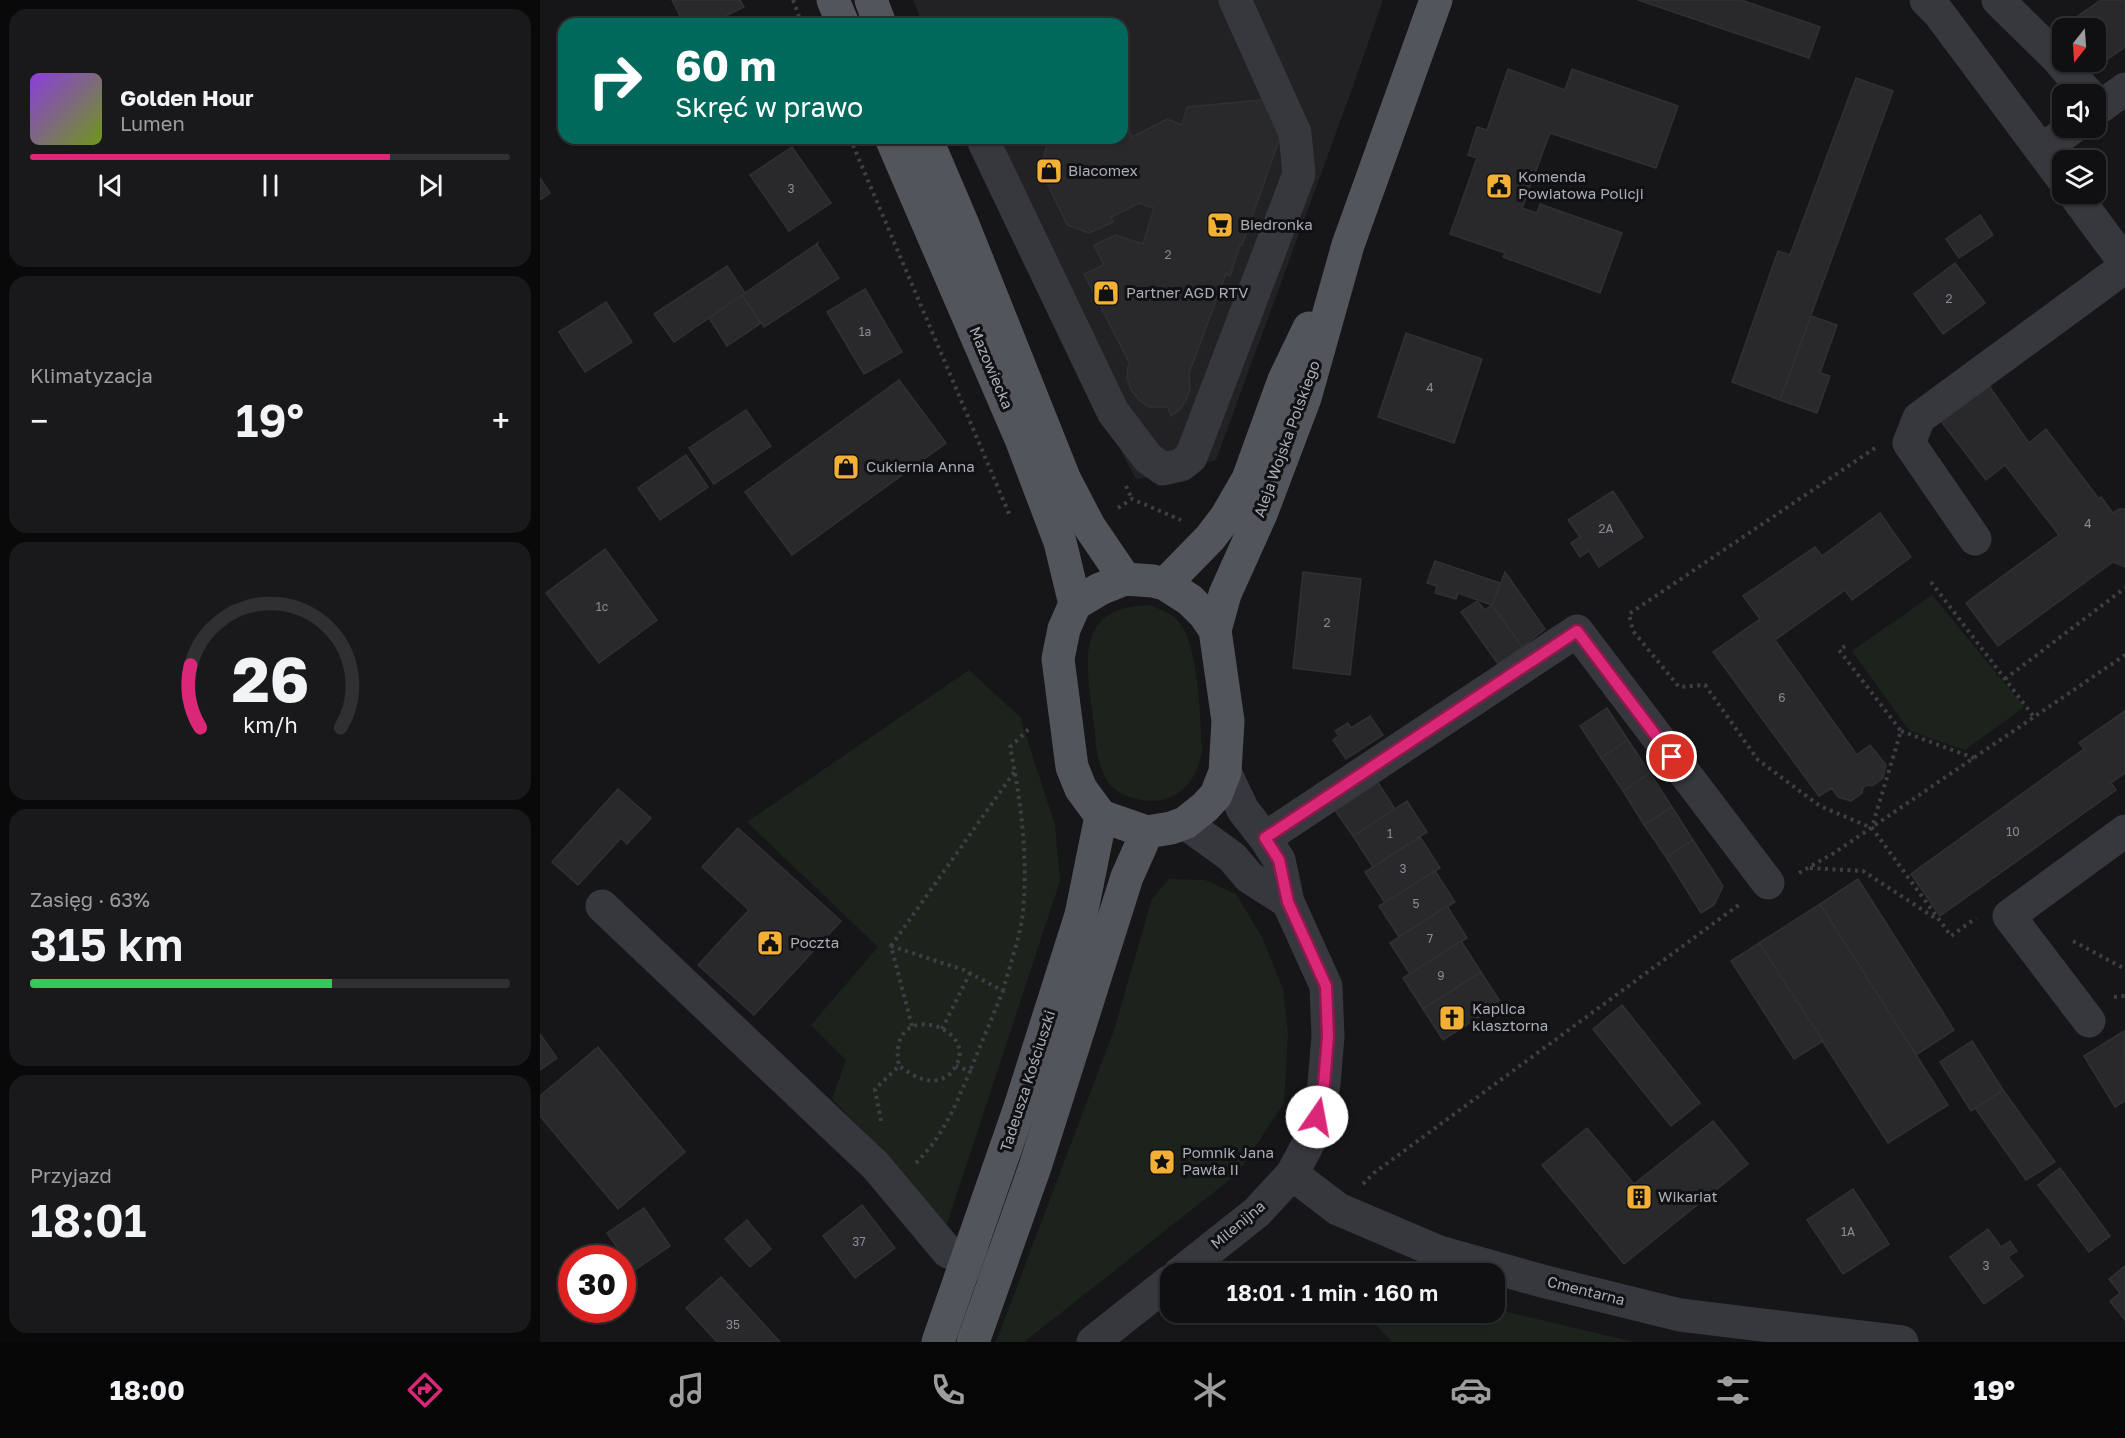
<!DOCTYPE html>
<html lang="pl">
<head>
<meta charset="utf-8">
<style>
  :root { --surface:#101012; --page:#19191b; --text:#f1f3f6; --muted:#9c9d9f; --line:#303032; --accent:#db2777 }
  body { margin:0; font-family:"Golos Text",sans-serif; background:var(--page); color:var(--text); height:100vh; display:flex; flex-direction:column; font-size:22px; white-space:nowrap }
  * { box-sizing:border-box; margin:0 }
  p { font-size:20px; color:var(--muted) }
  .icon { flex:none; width:33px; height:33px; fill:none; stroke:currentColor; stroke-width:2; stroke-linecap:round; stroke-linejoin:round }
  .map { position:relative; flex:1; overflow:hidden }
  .sheet { display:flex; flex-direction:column; gap:9px; padding:9px; background:#09090a; width:540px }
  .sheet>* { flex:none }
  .top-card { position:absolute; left:18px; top:18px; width:570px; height:126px; border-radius:18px; box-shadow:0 2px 4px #0004,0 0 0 2px var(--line); background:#00695c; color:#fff; overflow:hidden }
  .needle { width:39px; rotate:197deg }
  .fabs { position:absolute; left:1512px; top:18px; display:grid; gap:12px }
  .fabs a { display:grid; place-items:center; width:54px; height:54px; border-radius:12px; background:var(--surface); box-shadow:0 2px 4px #0004,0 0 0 2px var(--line); font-size:30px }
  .speed { position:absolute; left:18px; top:1245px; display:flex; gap:12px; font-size:30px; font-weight:700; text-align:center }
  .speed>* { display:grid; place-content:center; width:78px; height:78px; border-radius:50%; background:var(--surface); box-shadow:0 2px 4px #0004,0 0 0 2px var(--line); line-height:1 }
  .speed .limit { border:9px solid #d22; background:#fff; color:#111 }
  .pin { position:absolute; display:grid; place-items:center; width:51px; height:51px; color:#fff; margin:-26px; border:3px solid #fff; border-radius:50%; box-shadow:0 2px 6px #0007 }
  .me { position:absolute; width:66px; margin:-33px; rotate:12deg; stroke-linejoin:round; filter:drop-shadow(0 0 4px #0008) }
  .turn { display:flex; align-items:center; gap:21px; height:126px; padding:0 18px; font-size:27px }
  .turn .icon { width:78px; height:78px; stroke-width:2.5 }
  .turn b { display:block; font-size:42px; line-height:51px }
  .big { font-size:45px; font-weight:600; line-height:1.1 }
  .sheet .card { flex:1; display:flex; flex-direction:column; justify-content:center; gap:9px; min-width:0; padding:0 21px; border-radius:18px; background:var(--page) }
  .sheet .dial { align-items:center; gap:0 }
  .dial svg { height:156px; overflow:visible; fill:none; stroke:var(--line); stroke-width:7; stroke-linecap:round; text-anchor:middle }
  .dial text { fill:var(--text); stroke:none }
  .song { display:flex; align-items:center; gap:18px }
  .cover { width:72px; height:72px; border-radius:9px; background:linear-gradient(135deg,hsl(270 70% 55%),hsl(80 70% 35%)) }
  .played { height:6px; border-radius:3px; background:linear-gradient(90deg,var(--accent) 75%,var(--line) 75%) }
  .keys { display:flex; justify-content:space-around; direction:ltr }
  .heat { display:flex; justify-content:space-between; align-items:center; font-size:33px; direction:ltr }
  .charge { height:9px; border-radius:4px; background:linear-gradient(90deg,#34c759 63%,var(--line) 0) }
  .trip { position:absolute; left:620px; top:1263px; width:345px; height:60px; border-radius:18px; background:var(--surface); box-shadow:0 2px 4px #0004,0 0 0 2px var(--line); font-weight:600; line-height:60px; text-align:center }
  .tabs { display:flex; height:96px; justify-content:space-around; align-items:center; background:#060607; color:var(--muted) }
  .tabs .icon { width:42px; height:42px }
  .tabs .selected { color:var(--accent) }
  .tabs b { font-size:27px; color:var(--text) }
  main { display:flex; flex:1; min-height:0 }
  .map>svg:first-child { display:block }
</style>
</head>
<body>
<main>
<section class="sheet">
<div class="card">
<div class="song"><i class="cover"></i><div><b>Golden Hour</b><p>Lumen</p></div></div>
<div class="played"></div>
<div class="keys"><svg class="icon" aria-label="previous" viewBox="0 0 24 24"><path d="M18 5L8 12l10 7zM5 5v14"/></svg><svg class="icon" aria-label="pause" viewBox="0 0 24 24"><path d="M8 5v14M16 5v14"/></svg><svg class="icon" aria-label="next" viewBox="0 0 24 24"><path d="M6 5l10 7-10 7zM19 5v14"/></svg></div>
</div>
<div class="card"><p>Klimatyzacja</p>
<div class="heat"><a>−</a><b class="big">19°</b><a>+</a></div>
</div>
<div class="card dial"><svg viewBox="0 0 100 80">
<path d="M14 69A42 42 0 1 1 86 69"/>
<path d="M14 69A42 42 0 0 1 9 37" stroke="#db2777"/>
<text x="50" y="56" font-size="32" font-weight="700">26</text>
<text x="50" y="72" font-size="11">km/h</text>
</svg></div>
<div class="card"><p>Zasięg · 63%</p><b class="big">315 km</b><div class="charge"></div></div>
<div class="card"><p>Przyjazd</p><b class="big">18:01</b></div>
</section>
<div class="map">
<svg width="1585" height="1342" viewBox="0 0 1585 1342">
  <rect width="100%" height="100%" fill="#161618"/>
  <!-- built -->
  <path fill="#222225" d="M373 0H843L810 95 676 460 628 475 596 479 583 455 431 138H582V24H383Z"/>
  <!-- green -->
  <g fill="#1c231d">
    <path d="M1392 595 1484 707 1425 750 1370 731 1312 651Z"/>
    <path d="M609 605C619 609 631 613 638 621 659 644 660 717 662 749 658 785 632 808 596 799 586 796 576 792 569 783 555 765 556 739 553 717 546 663 534 607 609 605Z"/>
    <path d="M429 670 480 717 515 825 520 881 405 1230 334 1142 292 1099 306 1060 271 1025 338 947 207 822Z"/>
    <path d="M629 879 665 880 696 894 722 937 743 989 748 1033 744 1103 697 1174 484 1342H456L574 1030 612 899Z"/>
    <path d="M954 1309 1094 1342H853L824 1313 954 1312Z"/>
  </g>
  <!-- building -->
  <g fill="#29292c" stroke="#303034" stroke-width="1.5">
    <path d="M132 0H200L204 7 169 24H144Z"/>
    <path d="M1098 0H1201L1280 27 1269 58Z"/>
    <path d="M1561 0H1585V47L1568 59 1556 41V28H1547L1538 16Z"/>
    <path d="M968 69 1025 90 1032 69 1138 106 1116 168 1010 133 982 208 997 213 1000 204 1082 233 1060 293 963 257 965 253 910 234 937 158 928 155 937 127 947 130Z"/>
    <path d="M1316 78 1353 91 1240 400 1192 382 1238 251 1250 255Z"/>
    <path d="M732 99 744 126 702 245H700L690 276 686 274 649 373 650 388 646 401 639 410 631 416 628 407H609L600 401 591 390 587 378 588 366 590 364 544 274 564 265 554 245 576 235 603 244 614 208 599 203 571 217 573 222 549 233 527 225 501 170 507 145 522 138 531 141 537 138H582L583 117 592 137 627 119 642 125 647 107Z"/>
    <path d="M252 147 291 203 249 231 210 175Z"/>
    <path d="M0 178 10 193 0 200Z"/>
    <path d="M1440 215 1453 235 1419 258 1406 239Z"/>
    <path d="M278 243 277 245 299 278 224 327 202 295Z"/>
    <path d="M1415 263 1445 303 1403 334 1374 294Z"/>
    <path d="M187 266 205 293 134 342 114 314Z"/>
    <path d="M325 289 362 352 324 374 287 312Z"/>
    <path d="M202 295 221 323 187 346 169 318Z"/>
    <path d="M66 302 92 342 45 372 19 332Z"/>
    <path d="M1271 316 1297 325 1280 373 1290 376 1277 413 1240 400Z"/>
    <path d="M866 333 942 359 914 443 838 417Z"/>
    <path d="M359 380 406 443 252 555 205 492Z"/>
    <path d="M1449 386 1489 443 1506 429 1559 499 1561 497 1573 513 1579 509H1585V567L1573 562 1458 646 1426 603 1519 535 1465 465 1446 480 1400 420Z"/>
    <path d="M206 410 231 446 174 484 149 448Z"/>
    <path d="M146 455 168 487 120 520 98 488Z"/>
    <path d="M1073 491 1103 537 1059 567 1049 551 1040 557 1031 543 1040 537 1028 520Z"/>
    <path d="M1340 513 1371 557 1312 600 1305 590 1235 640 1317 755 1330 745 1346 765 1343 778 1332 786 1327 785 1323 788 1322 793 1311 801 1298 797 1292 788 1279 796 1173 652 1220 619 1203 596 1275 547 1282 556Z"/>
    <path d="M65 549 117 620 59 663 6 593Z"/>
    <path d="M895 561 960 583 952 605 918 593 916 599 895 593 897 586 887 583Z"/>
    <path d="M763 572 821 579 810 675 753 668Z"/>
    <path d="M965 572 1005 629 982 647 952 605Z"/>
    <path d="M937 601 945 610 952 605 982 647 958 664 921 612Z"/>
    <path d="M1067 708 1088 740 1061 758 1040 726Z"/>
    <path d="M1585 711V773L1571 783 1576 790 1400 916 1371 874 1544 749 1539 743Z"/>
    <path d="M830 716 843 735 806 759 793 740 799 736 795 731 808 723 811 728Z"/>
    <path d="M1088 740 1110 773 1083 791 1061 758Z"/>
    <path d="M1110 773 1132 807 1104 825 1083 791Z"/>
    <path d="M835 778 855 809 813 836 792 806Z"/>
    <path d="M78 789 111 818 87 844 81 838 38 885 12 862Z"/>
    <path d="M867 801 887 832 833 867 813 836Z"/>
    <path d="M1132 807 1153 840 1126 857 1104 825Z"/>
    <path d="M198 828 301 921 214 1015 158 965 209 910 162 867Z"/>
    <path d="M880 837 900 868 845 903 825 872Z"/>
    <path d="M1153 840 1183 886 1174 905 1161 913 1126 857Z"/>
    <path d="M895 871 915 902 859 937 839 906Z"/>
    <path d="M1318 879 1414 1030 1376 1055 1280 904Z"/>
    <path d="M1280 904 1408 1105 1348 1143 1219 943Z"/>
    <path d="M907 906 927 938 870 974 850 943Z"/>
    <path d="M921 941 941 972 883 1009 863 978Z"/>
    <path d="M1219 943 1283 1041 1254 1059 1191 961Z"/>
    <path d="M941 972 961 1003 903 1040 883 1009Z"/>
    <path d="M1082 1005 1160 1103 1131 1126 1053 1029Z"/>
    <path d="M1584 1031 1585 1101 1575 1107 1544 1056Z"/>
    <path d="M0 1034 17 1058 0 1070Z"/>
    <path d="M1432 1041 1463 1090 1431 1111 1400 1062Z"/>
    <path d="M58 1047 145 1152 78 1209 0 1116V1096Z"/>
    <path d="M1463 1090 1515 1162 1486 1180 1435 1108Z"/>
    <path d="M1173 1121 1208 1164 1084 1264 1002 1165 1047 1128 1094 1184Z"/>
    <path d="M1520 1168 1570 1236 1549 1252 1498 1185Z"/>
    <path d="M1313 1189 1349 1244 1303 1274 1267 1220Z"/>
    <path d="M322 1205 355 1248 315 1278 283 1236Z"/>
    <path d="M104 1208 130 1246 93 1271 67 1233Z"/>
    <path d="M207 1220 231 1249 210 1267 185 1239Z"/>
    <path d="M1448 1229 1461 1247 1470 1241 1477 1251 1468 1257 1483 1276 1444 1304 1410 1257Z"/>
    <path d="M1585 1266V1320L1570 1301 1580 1293 1569 1279Z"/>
    <path d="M181 1277 240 1342H177L146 1308Z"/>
  </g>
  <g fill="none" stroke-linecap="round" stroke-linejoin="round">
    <!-- path -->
    <g stroke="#3d3f44" stroke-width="4" stroke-dasharray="3 4.5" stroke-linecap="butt">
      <path d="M253 0 259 16"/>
      <path d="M310 138 470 516"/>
      <path d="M1335 448 1089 614 1093 631 1139 687 1165 685 1218 760 1280 806 1332 828 1411 936 1436 918"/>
      <path d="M586 486 592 499"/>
      <path d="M578 508 592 499 641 520"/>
      <path d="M1391 582 1494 717"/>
      <path d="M1305 646 1299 650 1361 731 1332 827"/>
      <path d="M1465 679 1585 588"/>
      <path d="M1361 731 1434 758"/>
      <path d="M1270 868 1323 871 1398 920"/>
      <path d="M1259 873 1294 853 1585 655"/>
      <path d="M1533 941 1585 969"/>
      <path d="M351 946 475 771"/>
      <path d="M463 991C469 967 481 935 483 911 488 855 481 801 470 747L491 727"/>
      <path d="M1574 997 1585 996"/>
      <path d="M372 1026 351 946 424 970 463 991 430 1071"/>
      <path d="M402 1029 430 973"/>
      <path d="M341 1121 335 1089 359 1066C374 1076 388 1086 406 1077 411 1074 414 1069 417 1064 436 1025 346 998 359 1066"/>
      <path d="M376 1163C403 1136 415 1107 430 1071L416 1066"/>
      <path d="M823 1184 834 1173 1200 904"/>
    </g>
    <!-- minor -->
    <g stroke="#37383d" stroke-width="33">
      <path d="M1386 0 1398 12 1522 178"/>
      <path d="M1458 0 1517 58 1548 94"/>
      <path d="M1556 110 1585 89"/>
      <path d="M442 138 573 412 608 458 623 469 641 465 651 457 759 174 755 133 695 0"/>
      <path d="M1502 150 1532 128"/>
      <path d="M1534 194 1585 263"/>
      <path d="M1435 539 1369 443 1379 418 1585 267"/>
      <path d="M645 823 692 857 709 877 748 902"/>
      <path d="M725 838 1037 631 1228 883"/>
      <path d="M62 906 336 1166 408 1252 453 1268"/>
      <path d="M1549 1021 1469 916 1585 831"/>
      <path d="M752 1174 798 1209 899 1252 1002 1281 1140 1315 1362 1342"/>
      <path d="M639 1274 717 1212 752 1174 774 1133 784 1084 788 1036 786 986 748 902 739 860 725 838 703 810 685 772"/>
      <path d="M553 1342 630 1281"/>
    </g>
    <!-- major -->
    <g stroke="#53555c" stroke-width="33">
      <path d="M293 0 303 24"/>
      <path d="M331 0 340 24"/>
      <path d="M351 138 481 439 520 542 535 604"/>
      <path d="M386 138 424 227 525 480 549 526 585 579"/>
      <path d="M585 579 613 581 625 584 650 600 664 614 675 630 688 721 685 772 676 795 665 807 645 823 631 828 607 832 561 816 541 789 532 767 518 659 524 629 535 604 560 589Z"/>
      <path d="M625 584 670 538 686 517 708 479 744 380 769 328"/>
      <path d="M675 630 685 594 721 514 765 398 808 245 896 0"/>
      <path d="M398 1342 479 1110 541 915 561 816"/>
      <path d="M433 1342 495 1167 587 877 607 832"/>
    </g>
  </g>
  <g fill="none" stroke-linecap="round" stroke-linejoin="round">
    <defs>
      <path id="route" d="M777 1117 784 1084 788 1036 786 986 748 902 739 860 725 838 1037 631 1132 757"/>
    </defs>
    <!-- route casing -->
    <use href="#route" stroke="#8e194d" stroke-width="15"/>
    <!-- route -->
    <use href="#route" stroke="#db2777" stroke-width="10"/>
  </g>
  <!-- icons -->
  <defs>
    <symbol id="shop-square" viewBox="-11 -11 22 22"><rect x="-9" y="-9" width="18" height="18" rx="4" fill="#f2b134" stroke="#111113"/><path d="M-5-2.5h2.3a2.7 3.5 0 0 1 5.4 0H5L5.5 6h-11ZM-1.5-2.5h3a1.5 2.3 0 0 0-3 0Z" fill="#111"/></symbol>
    <symbol id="civic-square" viewBox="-11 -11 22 22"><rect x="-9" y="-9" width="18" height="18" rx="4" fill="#f2b134" stroke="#111113"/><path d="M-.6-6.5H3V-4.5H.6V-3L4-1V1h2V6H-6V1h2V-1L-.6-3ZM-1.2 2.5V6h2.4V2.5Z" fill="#111"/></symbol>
    <symbol id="supermarket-square" viewBox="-11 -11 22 22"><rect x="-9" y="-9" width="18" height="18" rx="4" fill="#f2b134" stroke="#111113"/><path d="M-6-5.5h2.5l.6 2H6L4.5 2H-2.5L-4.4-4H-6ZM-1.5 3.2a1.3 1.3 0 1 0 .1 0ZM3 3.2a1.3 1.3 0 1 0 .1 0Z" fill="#111"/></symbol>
    <symbol id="church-square" viewBox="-11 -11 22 22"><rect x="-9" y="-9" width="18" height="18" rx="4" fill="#f2b134" stroke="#111113"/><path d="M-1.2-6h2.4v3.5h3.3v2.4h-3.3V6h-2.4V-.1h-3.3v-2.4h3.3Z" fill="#111"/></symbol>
    <symbol id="sight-square" viewBox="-11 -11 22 22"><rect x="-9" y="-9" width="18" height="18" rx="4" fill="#f2b134" stroke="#111113"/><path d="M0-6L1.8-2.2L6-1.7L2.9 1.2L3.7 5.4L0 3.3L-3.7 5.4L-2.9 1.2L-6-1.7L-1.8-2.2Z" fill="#111"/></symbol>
    <symbol id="building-square" viewBox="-11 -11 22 22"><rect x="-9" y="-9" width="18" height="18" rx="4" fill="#f2b134" stroke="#111113"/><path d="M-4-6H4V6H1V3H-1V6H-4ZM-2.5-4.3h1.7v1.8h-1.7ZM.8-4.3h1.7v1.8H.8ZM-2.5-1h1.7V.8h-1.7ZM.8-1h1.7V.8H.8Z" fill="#111"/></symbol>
  </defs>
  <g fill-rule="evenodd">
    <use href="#shop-square" x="494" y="156" width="30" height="30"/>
    <use href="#civic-square" x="944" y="171" width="30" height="30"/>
    <use href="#supermarket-square" x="665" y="210" width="30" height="30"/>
    <use href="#shop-square" x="551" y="278" width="30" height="30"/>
    <use href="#shop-square" x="291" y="452" width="30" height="30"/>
    <use href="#civic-square" x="215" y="928" width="30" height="30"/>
    <use href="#church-square" x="897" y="1003" width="30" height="30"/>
    <use href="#sight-square" x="607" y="1147" width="30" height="30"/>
    <use href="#building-square" x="1084" y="1182" width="30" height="30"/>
  </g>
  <g text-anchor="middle" stroke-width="6" stroke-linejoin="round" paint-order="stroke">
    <!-- number labels -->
    <g font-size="12" fill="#888b94">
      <text x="251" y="193">3</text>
      <text x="628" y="259">2</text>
      <text x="1409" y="303">2</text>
      <text x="325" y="336">1a</text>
      <text x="890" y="392">4</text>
      <text x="1548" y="528">4</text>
      <text x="1066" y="533">2A</text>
      <text x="62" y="611">1c</text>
      <text x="787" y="627">2</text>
      <text x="1242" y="702">6</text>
      <text x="1473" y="836">10</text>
      <text x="850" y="838">1</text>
      <text x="863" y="873">3</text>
      <text x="876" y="908">5</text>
      <text x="890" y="943">7</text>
      <text x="901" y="980">9</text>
      <text x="1308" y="1236">1A</text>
      <text x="319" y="1246">37</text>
      <text x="1446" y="1270">3</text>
      <text x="193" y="1329">35</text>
    </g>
    <!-- poi labels -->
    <g font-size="15" fill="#a8adb8" stroke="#111113" text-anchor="start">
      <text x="528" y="176">Biacomex</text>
      <text x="978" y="182">Komenda<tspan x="978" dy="17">Powiatowa Policji</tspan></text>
      <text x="700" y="230">Biedronka</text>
      <text x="586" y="298">Partner AGD RTV</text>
      <text x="326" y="472">Cukiernia Anna</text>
      <text x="250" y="948">Poczta</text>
      <text x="932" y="1014">Kaplica<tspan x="932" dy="17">klasztorna</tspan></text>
      <text x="642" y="1158">Pomnik Jana<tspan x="642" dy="17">Pawła II</tspan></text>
      <text x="1118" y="1202">Wikariat</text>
    </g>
    <!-- street labels -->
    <g font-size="15" fill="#a8adb8" stroke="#111113">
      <text transform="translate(451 368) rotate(67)" y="5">Mazowiecka</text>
      <text transform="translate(747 439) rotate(-70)" y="5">Aleja Wojska Polskiego</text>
      <text transform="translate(488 1081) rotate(-72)" y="5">Tadeusza Kościuszki</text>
      <text transform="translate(698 1225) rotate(-40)" y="5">Milenijna</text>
      <text transform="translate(1046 1291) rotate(14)" y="5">Cmentarna</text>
    </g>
  </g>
</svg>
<div class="fabs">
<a><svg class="needle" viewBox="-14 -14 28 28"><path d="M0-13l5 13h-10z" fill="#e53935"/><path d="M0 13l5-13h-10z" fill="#9c9d9f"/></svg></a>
<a><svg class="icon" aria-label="sound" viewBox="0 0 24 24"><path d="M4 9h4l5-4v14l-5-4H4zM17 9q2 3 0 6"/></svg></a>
<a><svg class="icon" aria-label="layers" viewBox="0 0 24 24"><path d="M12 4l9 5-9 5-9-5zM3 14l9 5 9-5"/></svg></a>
</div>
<div class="speed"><div class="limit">30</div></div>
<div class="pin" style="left:1132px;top:757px;background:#d93025"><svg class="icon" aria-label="arrive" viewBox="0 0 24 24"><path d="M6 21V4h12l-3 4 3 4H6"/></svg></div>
<svg class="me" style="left:777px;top:1117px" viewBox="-20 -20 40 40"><circle r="19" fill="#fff"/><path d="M0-13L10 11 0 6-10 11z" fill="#db2777"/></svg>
<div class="trip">18:01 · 1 min · 160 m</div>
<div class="top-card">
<div class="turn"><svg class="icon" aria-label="right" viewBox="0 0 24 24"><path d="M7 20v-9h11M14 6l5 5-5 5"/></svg><div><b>60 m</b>Skręć w prawo</div></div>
</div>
</div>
</main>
<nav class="tabs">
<b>18:00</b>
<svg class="icon selected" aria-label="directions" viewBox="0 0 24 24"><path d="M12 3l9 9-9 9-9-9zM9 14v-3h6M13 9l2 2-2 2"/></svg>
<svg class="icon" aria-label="music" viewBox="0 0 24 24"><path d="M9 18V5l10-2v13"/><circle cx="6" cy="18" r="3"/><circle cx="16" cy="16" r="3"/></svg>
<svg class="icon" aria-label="phone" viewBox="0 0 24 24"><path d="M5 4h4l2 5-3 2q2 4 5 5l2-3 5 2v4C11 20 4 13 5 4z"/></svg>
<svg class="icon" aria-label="climate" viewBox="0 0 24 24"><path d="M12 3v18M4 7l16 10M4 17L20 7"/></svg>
<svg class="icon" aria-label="car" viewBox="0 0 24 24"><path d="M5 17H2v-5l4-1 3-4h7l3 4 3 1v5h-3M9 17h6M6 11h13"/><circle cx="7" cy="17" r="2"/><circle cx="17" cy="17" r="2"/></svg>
<svg class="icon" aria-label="filters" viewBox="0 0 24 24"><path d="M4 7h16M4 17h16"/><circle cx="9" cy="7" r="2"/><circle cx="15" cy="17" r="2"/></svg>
<b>19°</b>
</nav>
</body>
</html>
